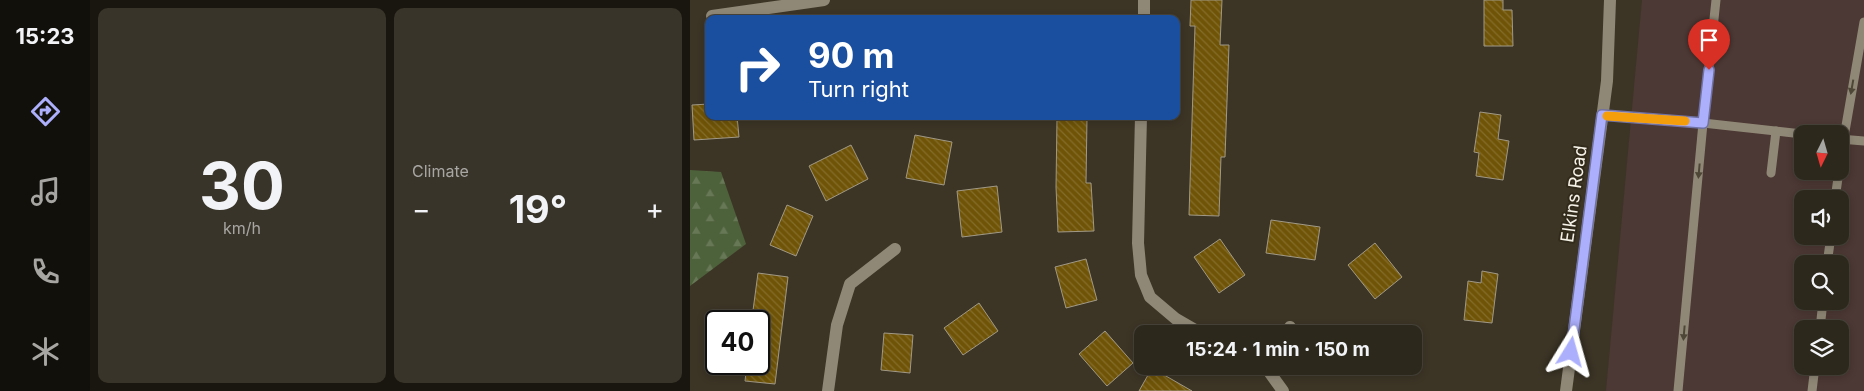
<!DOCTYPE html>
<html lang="en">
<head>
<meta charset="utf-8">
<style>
  :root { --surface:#2d281c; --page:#393429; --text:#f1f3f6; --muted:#a7a6a3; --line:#48443b; --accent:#acaffb }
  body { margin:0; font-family:Inter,sans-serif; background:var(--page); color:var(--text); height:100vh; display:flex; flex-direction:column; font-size:19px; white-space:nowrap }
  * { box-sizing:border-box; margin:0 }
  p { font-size:16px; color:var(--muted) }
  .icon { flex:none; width:28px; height:28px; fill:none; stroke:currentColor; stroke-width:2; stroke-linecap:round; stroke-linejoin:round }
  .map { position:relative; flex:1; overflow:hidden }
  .details { display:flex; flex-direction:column; gap:8px; padding:8px; background:#19160f; width:600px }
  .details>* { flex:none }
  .guide { position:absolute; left:15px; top:15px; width:475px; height:105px; border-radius:10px; box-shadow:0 2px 8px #0003,0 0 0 1px var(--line); background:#1a4fa0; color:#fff; overflow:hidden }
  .needle { width:32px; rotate:185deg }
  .tools { position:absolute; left:1104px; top:125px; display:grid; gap:10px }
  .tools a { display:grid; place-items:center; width:55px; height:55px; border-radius:10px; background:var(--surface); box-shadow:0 2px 8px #0003,0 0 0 1px var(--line); font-size:25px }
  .speed { position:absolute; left:15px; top:310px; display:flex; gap:10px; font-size:25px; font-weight:700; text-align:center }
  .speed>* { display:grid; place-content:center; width:65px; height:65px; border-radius:50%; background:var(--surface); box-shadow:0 2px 8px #0003,0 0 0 1px var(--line); line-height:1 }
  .speed .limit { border:2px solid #111; border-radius:8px; background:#fff; color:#111 }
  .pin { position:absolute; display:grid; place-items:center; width:42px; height:42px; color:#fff; margin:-51px -21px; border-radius:50% 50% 50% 0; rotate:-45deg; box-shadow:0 0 5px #0007 }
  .pin .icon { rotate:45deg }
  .me { position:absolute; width:55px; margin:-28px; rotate:8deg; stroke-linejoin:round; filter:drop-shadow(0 0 4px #0008) }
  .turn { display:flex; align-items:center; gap:18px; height:105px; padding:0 20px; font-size:22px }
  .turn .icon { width:65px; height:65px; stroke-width:2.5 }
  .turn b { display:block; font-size:35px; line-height:42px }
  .big { font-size:38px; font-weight:700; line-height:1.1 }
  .details .tile { flex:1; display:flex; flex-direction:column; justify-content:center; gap:8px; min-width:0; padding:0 18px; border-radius:10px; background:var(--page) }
  .details .dial { align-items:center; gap:0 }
  .dial b { font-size:65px; line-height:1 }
  .heat { display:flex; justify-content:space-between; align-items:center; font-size:28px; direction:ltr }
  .details .tiles { flex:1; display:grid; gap:8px; grid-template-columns:repeat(2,1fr) }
  .trip { position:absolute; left:444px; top:325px; width:288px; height:50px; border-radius:10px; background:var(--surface); box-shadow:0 2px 8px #0003,0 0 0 1px var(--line); font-weight:700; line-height:50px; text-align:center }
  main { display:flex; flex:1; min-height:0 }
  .tab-bar { display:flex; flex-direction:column; width:90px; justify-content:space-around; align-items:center; background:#12100b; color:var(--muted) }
  .tab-bar .icon { width:35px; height:35px }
  .tab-bar .on { color:var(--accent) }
  .tab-bar b { font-size:22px; color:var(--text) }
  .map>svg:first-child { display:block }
</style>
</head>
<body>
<main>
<nav class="tab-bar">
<b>15:23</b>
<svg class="icon on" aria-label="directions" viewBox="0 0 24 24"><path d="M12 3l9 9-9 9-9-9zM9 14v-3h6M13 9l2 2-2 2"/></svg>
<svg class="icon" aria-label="music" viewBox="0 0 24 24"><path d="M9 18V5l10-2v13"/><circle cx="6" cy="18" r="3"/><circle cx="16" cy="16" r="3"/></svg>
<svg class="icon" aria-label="phone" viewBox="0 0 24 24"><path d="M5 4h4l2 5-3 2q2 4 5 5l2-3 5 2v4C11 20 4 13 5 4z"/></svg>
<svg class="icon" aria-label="climate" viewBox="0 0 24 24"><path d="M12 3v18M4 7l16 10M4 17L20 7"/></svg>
</nav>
<section class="details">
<div class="tiles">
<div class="tile dial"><b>30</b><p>km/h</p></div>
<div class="tile"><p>Climate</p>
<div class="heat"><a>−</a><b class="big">19°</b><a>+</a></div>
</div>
</div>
</section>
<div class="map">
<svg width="1174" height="391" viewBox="0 0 1174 391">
  <defs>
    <pattern id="forest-firs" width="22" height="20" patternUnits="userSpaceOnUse" patternTransform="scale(1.25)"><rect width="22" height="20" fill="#4d613b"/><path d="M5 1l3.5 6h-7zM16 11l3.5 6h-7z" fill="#677857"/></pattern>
    <pattern id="building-back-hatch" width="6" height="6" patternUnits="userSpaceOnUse" patternTransform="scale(1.25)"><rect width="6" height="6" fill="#6f5407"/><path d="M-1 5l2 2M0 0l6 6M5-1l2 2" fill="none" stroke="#846d2b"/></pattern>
  </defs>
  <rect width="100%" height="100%" fill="#3c3526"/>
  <!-- education -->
  <path fill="#4c3834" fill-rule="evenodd" d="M952 0H1174V391H916ZM1112 134H1150V171H1112ZM1112 199H1150V236H1112ZM1112 264H1150V301H1112ZM1112 329H1150V366H1112Z"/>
  <!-- forest -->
  <path fill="url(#forest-firs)" d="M0 170 31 172 56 244 0 286Z"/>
  <!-- building -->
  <g fill="url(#building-back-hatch)" stroke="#a19987">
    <path d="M501 0H532L530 45H539L535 157H531L529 216 499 215 505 26H500Z"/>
    <path d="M794 0H813V10H822L823 46H794Z"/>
    <path d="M19 104V116H47L49 137 4 140 2 105Z"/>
    <path d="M790 112 811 115 808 139 819 141 813 180 786 176 789 153 784 152Z"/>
    <path d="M367 118H397L396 183H401L404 231 368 232 366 187Z"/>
    <path d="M225 135 262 142 254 185 216 178Z"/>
    <path d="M161 145 178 179 136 201 119 166Z"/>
    <path d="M307 186 312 232 272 237 267 191Z"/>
    <path d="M97 205 123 216 106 256 80 245Z"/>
    <path d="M581 220 630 227 625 260 576 253Z"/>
    <path d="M530 239 555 275 529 293 504 257Z"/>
    <path d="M685 243 712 277 685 299 658 265Z"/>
    <path d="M396 259 407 300 376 308 365 267Z"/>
    <path d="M792 271 808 274 802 323 774 320 778 281 791 283Z"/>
    <path d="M68 273 98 277 85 384 55 381 57 364H69V318H62Z"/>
    <path d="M289 303 308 331 273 355 254 328Z"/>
    <path d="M415 331 443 363 417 386 389 354Z"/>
    <path d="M194 333 223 335 220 373 191 370Z"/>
    <path d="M462 368 502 391H449Z"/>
  </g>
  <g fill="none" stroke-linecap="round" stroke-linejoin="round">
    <!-- service -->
    <g stroke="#908877" stroke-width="9">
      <path d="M912 115 1013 123 1112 134"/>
      <path d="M1150 139 1174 141"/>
      <path d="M1150 160 1174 22"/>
      <path d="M1081 173 1086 131"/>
      <path d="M1145 199 1149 171"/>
      <path d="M1137 264 1141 236"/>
      <path d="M1130 329 1133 301"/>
      <path d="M988 391 1013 123 1026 0"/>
      <path d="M1122 391 1125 366"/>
    </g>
    <!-- minor -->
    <g stroke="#908877" stroke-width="12">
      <path d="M22 16 134 0"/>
      <path d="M454 19V0"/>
      <path d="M451 116 448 243 451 275 460 297 486 319 512 334"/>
      <path d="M595 334 600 327"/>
      <path d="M575 366 593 391"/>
      <path d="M138 391 147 325 160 284 205 249"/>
    </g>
    <!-- tertiary -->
    <path stroke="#908877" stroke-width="12" d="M876 391 917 81 920 0"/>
  </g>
  <!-- one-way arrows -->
  <defs><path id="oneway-solid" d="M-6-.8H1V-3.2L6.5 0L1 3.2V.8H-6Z" transform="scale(1.25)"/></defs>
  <g fill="#4e4737">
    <use href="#oneway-solid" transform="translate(1162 87) rotate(100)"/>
    <use href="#oneway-solid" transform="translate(1009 171) rotate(95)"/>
    <use href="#oneway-solid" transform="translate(994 333) rotate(95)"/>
  </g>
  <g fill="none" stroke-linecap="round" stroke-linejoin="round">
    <defs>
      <path id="route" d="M881 352 912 115 1013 123 1019 70"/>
    </defs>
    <!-- route casing -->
    <use href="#route" stroke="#7072a3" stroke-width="12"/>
    <!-- route -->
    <use href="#route" stroke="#acaffb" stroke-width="9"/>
    <!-- slow -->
    <path stroke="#f59e0b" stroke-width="9" d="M917 116 995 121"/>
  </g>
  <g text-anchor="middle" stroke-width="4" stroke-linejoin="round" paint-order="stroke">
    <!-- street labels -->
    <g font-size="18" fill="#f6f2e8" stroke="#322b1c">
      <text transform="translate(884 194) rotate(-82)" y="6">Elkins Road</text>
    </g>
  </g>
</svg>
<div class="tools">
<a><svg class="needle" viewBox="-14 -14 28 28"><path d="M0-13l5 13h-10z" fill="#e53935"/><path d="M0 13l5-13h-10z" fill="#a7a6a3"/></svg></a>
<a><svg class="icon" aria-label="sound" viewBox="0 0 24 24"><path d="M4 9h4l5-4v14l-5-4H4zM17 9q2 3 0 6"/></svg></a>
<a><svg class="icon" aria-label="search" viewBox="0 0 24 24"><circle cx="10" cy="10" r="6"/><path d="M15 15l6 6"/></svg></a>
<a><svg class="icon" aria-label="layers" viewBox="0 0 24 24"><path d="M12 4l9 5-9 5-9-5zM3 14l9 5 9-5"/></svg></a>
</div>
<div class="speed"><div class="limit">40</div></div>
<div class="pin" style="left:1019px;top:70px;background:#d93025"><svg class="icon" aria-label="arrive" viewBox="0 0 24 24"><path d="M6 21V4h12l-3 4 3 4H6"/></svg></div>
<svg class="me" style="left:881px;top:352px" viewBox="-20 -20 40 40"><path d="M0-17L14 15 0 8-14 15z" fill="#acaffb" stroke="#fff" stroke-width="4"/></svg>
<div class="trip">15:24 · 1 min · 150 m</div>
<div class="guide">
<div class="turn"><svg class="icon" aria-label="right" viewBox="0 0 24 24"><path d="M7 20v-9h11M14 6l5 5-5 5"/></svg><div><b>90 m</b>Turn right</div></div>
</div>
</div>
</main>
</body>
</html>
